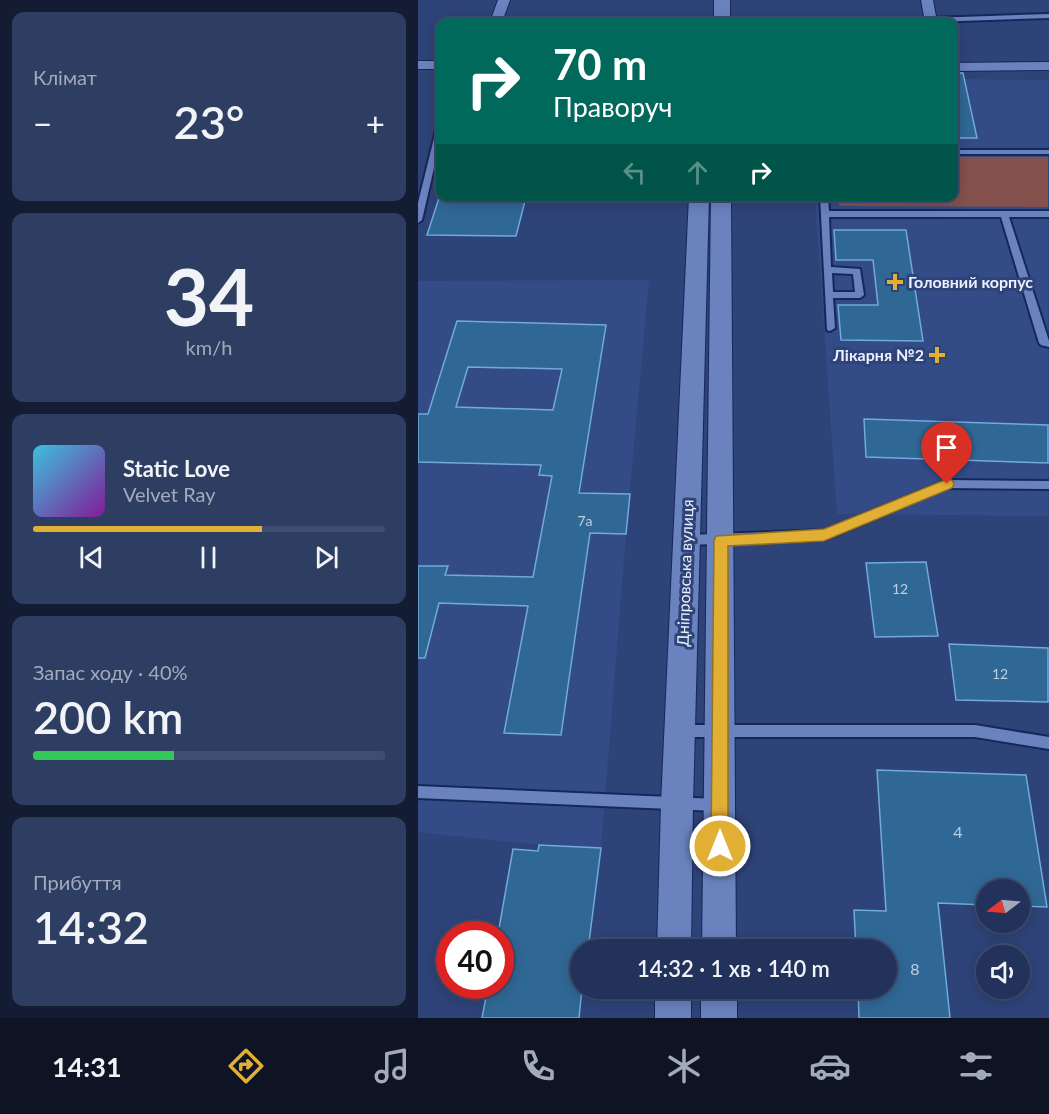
<!DOCTYPE html>
<html lang="uk">
<head>
<meta charset="utf-8">
<style>
  :root { --surface:#22325a; --page:#2e3e63; --text:#f1f3f6; --muted:#a2aabb; --line:#3f4d70; --accent:#e1af34 }
  body { margin:0; font-family:Lato,sans-serif; background:var(--page); color:var(--text); height:100vh; display:flex; flex-direction:column; font-size:22px; white-space:nowrap }
  * { box-sizing:border-box; margin:0 }
  p { font-size:20px; color:var(--muted) }
  .icon { flex:none; width:33px; height:33px; fill:none; stroke:currentColor; stroke-width:2; stroke-linecap:round; stroke-linejoin:round }
  .map { position:relative; flex:1; overflow:hidden }
  .details { display:flex; flex-direction:column; gap:12px; padding:12px; background:#131c32; width:418px }
  .details>* { flex:none }
  .top-card { position:absolute; left:18px; top:18px; width:522px; height:183px; border-radius:12px; box-shadow:0 3px 15px #0003,0 0 0 2px var(--line); background:#00695c; color:#fff; overflow:hidden }
  .needle { width:39px; rotate:254deg }
  .buttons { position:absolute; left:558px; top:879px; display:grid; gap:12px }
  .buttons a { display:grid; place-items:center; width:54px; height:54px; border-radius:50%; background:var(--surface); box-shadow:0 3px 15px #0003,0 0 0 2px var(--line); font-size:30px }
  .speed { position:absolute; left:18px; top:921px; display:flex; gap:12px; font-size:30px; font-weight:700; text-align:center }
  .speed>* { display:grid; place-content:center; width:78px; height:78px; border-radius:50%; background:var(--surface); box-shadow:0 3px 15px #0003,0 0 0 2px var(--line); line-height:1 }
  .speed .limit { border:9px solid #d22; background:#fff; color:#111 }
  .pin { position:absolute; display:grid; place-items:center; width:51px; height:51px; color:#fff; margin:-62px -26px; border-radius:50% 50% 50% 0; rotate:-45deg; box-shadow:0 0 6px #0007 }
  .pin .icon { rotate:45deg }
  .me { position:absolute; width:66px; margin:-33px; rotate:0deg; stroke-linejoin:round; filter:drop-shadow(0 0 4px #0008) }
  .turn { display:flex; align-items:center; gap:21px; height:126px; padding:0 18px; font-size:27px }
  .turn .icon { width:78px; height:78px; stroke-width:2.5 }
  .turn b { display:block; font-size:42px; line-height:51px }
  .lanes { display:flex; align-items:center; height:57px; padding:0 18px; background:#0003; justify-content:center; gap:30px; direction:ltr }
  .lanes .off { opacity:.35 }
  .big { font-size:45px; font-weight:600; line-height:1.1 }
  .details .tile { flex:1; display:flex; flex-direction:column; justify-content:center; gap:9px; min-width:0; padding:0 21px; border-radius:12px; background:var(--page) }
  .details .dial { align-items:center; gap:0 }
  .dial b { font-size:78px; line-height:1 }
  .song { display:flex; align-items:center; gap:18px }
  .cover { width:72px; height:72px; border-radius:9px; background:linear-gradient(135deg,hsl(190 70% 55%),hsl(290 70% 35%)) }
  .played { height:6px; border-radius:3px; background:linear-gradient(90deg,var(--accent) 65%,var(--line) 65%) }
  .keys { display:flex; justify-content:space-around; direction:ltr }
  .heat { display:flex; justify-content:space-between; align-items:center; font-size:33px; direction:ltr }
  .charge { height:9px; border-radius:4px; background:linear-gradient(90deg,#34c759 40%,var(--line) 0) }
  .trip { position:absolute; left:152px; top:939px; width:327px; height:60px; border-radius:30px; background:var(--surface); box-shadow:0 3px 15px #0003,0 0 0 2px var(--line); font-weight:600; line-height:60px; text-align:center }
  .tab-bar { display:flex; height:96px; justify-content:space-around; align-items:center; background:#0e1424; color:var(--muted) }
  .tab-bar .icon { width:42px; height:42px }
  .tab-bar .on { color:var(--accent) }
  .tab-bar b { font-size:27px; color:var(--text) }
  main { display:flex; flex:1; min-height:0 }
  .map>svg:first-child { display:block }
</style>
</head>
<body>
<main>
<section class="details">
<div class="tile"><p>Клімат</p>
<div class="heat"><a>−</a><b class="big">23°</b><a>+</a></div>
</div>
<div class="tile dial"><b>34</b><p>km/h</p></div>
<div class="tile">
<div class="song"><i class="cover"></i><div><b>Static Love</b><p>Velvet Ray</p></div></div>
<div class="played"></div>
<div class="keys"><svg class="icon" aria-label="previous" viewBox="0 0 24 24"><path d="M18 5L8 12l10 7zM5 5v14"/></svg><svg class="icon" aria-label="pause" viewBox="0 0 24 24"><path d="M8 5v14M16 5v14"/></svg><svg class="icon" aria-label="next" viewBox="0 0 24 24"><path d="M6 5l10 7-10 7zM19 5v14"/></svg></div>
</div>
<div class="tile"><p>Запас ходу · 40%</p><b class="big">200 km</b><div class="charge"></div></div>
<div class="tile"><p>Прибуття</p><b class="big">14:32</b></div>
</section>
<div class="map">
<svg width="631" height="1018" viewBox="0 0 631 1018">
  <rect width="100%" height="100%" fill="#2e4378"/>
  <!-- built -->
  <g fill="#334b87">
    <path d="M536 79 630 80V516L419 514 397 197 536 196Z"/>
    <path d="M231 280 208 534 183 848 121 845 0 832V281Z"/>
  </g>
  <!-- green -->
  <path fill="#85514c" d="M536 157H630V207L421 206 420 197 536 196Z"/>
  <!-- building -->
  <g fill="#306895" stroke="#71aadc" stroke-width="1.5" fill-rule="evenodd">
    <path d="M536 73H545L559 138H536Z"/>
    <path d="M108 197 98 236 9 235 21 198Z"/>
    <path d="M416 230H488L505 341 423 340 420 305H460L455 260H418Z"/>
    <path d="M39 321 188 325 161 493 212 494 208 534 172 533 143 735 86 733 110 606 21 603 7 658H0V566H30L27 575 115 577 134 476 121 475 123 465 0 462V414H10ZM50 367 144 369 135 410 38 407Z"/>
    <path d="M446 419 630 425V463L448 457Z"/>
    <path d="M508 562 520 636 457 637 448 563Z"/>
    <path d="M531 644 630 648V702L538 700Z"/>
    <path d="M459 770 608 775 629 907 602 906V890H568V905L520 903 532 1018H441L440 988H468V950H438L436 910 468 911Z"/>
    <path d="M121 845 183 848 170 950H162V988H164L161 1018H64L70 986H82V934H80L95 849 120 851Z"/>
  </g>
  <g fill="none" stroke-linecap="round" stroke-linejoin="round">
    <defs>
      <g id="service">
        <path d="M631 14V18L513 22 510 20 513 18Z"/>
        <path d="M19 126H22V142L4 220 0 223V203Z"/>
        <rect x="536" y="150" width="95" height="4"/>
        <path d="M402 196H410L411 211H631V217H591L631 341V347L623 345 621 343 583 217H411L413 267 442 269 446 295 442 298H415L417 328 412 331 409 330ZM414 273 435 274 437 292H415Z"/>
        <path d="M529 480 631 481V489L530 488 407 540 269 545 265 543 264 540 265 537 269 535 406 530Z"/>
        <path d="M263 725H557L631 737V749L557 737H263L259 735 257 731 259 727Z"/>
        <path d="M0 786 299 799 304 800 305 805 304 810 299 811 0 798Z"/>
      </g>
      <g id="minor">
        <path d="M80 0H92L84 22H72Z"/>
        <path d="M503 0H515L519 22H507Z"/>
        <rect x="0" y="61" width="22" height="8"/>
        <path d="M631 62V70L536 71V63Z"/>
      </g>
      <g id="tertiary">
        <rect x="296" y="0" width="16" height="22"/>
        <path d="M271 196H291L275 804 273 950H239L243 804Z"/>
        <path d="M293 196H313L318 950H284Z"/>
        <rect x="237" y="988" width="36" height="30"/>
        <rect x="283" y="988" width="36" height="30"/>
      </g>
    </defs>
    <!-- service casing -->
    <use href="#service" stroke="#15285a" stroke-width="4"/>
    <!-- minor casing -->
    <use href="#minor" stroke="#15285a" stroke-width="2"/>
    <!-- tertiary casing -->
    <use href="#tertiary" stroke="#15285a" stroke-width="2"/>
    <!-- service -->
    <use href="#service" fill="#6a83be" fill-rule="evenodd"/>
    <!-- minor -->
    <use href="#minor" fill="#6a83be" fill-rule="evenodd"/>
    <!-- tertiary -->
    <use href="#tertiary" fill="#6a83be" fill-rule="evenodd"/>
  </g>
  <!-- route -->
  <path fill="#e1af34" stroke="#927222" stroke-width="1.5" d="M529 479 534 480 536 484 534 488 406 541 310 546V846L308 852 302 855 296 852 293 846 296 541 298 536 406 529Z"/>
  <!-- markers -->
  <g fill="#e1af34" stroke="#2e4378" stroke-width="2">
    <path d="M474 273h6v6h6v6h-6v6h-6v-6h-6v-6h6z"/>
    <path d="M516 346h6v6h6v6h-6v6h-6v-6h-6v-6h6z"/>
  </g>
  <g text-anchor="middle" stroke-width="6" stroke-linejoin="round" paint-order="stroke">
    <!-- number labels -->
    <g font-size="14" fill="#bccfe4">
      <text x="167" y="526">7а</text>
      <text x="482" y="594">12</text>
      <text x="582" y="679">12</text>
    </g>
    <!-- poi labels -->
    <g font-size="16" font-weight="bold" fill="#ebf1fe" stroke="#2e4378" text-anchor="start">
      <text x="490" y="288">Головний корпус</text>
      <text x="506" y="361" text-anchor="end">Лікарня №2</text>
    </g>
    <!-- street labels -->
    <g font-size="16" fill="#ebf1fe" stroke="#2e4378">
      <text transform="translate(267 573) rotate(-88)" y="6">Дніпровська вулиця</text>
    </g>
    <!-- near-number labels -->
    <g font-size="16" fill="#bccfe4">
      <text x="540" y="838">4</text>
      <text x="497" y="975">8</text>
    </g>
  </g>
</svg>
<div class="buttons">
<a><svg class="needle" viewBox="-14 -14 28 28"><path d="M0-13l5 13h-10z" fill="#e53935"/><path d="M0 13l5-13h-10z" fill="#a2aabb"/></svg></a>
<a><svg class="icon" aria-label="sound" viewBox="0 0 24 24"><path d="M4 9h4l5-4v14l-5-4H4zM17 9q2 3 0 6"/></svg></a>
</div>
<div class="speed"><div class="limit">40</div></div>
<div class="pin" style="left:529px;top:484px;background:#d93025"><svg class="icon" aria-label="arrive" viewBox="0 0 24 24"><path d="M6 21V4h12l-3 4 3 4H6"/></svg></div>
<svg class="me" style="left:302px;top:846px" viewBox="-20 -20 40 40"><circle r="17" fill="#e1af34" stroke="#fff" stroke-width="3"/><path d="M0-11L8 9 0 5-8 9z" fill="#fff"/></svg>
<div class="trip">14:32 · 1 хв · 140 m</div>
<div class="top-card">
<div class="turn"><svg class="icon" aria-label="right" viewBox="0 0 24 24"><path d="M7 20v-9h11M14 6l5 5-5 5"/></svg><div><b>70 m</b>Праворуч</div></div>
<div class="lanes"><svg class="icon off" aria-label="left" viewBox="0 0 24 24"><path d="M17 20v-9H6M10 6l-5 5 5 5"/></svg><svg class="icon off" aria-label="ahead" viewBox="0 0 24 24"><path d="M12 20V5M6 11l6-6 6 6"/></svg><svg class="icon" aria-label="right" viewBox="0 0 24 24"><path d="M7 20v-9h11M14 6l5 5-5 5"/></svg></div>
</div>
</div>
</main>
<nav class="tab-bar">
<b>14:31</b>
<svg class="icon on" aria-label="directions" viewBox="0 0 24 24"><path d="M12 3l9 9-9 9-9-9zM9 14v-3h6M13 9l2 2-2 2"/></svg>
<svg class="icon" aria-label="music" viewBox="0 0 24 24"><path d="M9 18V5l10-2v13"/><circle cx="6" cy="18" r="3"/><circle cx="16" cy="16" r="3"/></svg>
<svg class="icon" aria-label="phone" viewBox="0 0 24 24"><path d="M5 4h4l2 5-3 2q2 4 5 5l2-3 5 2v4C11 20 4 13 5 4z"/></svg>
<svg class="icon" aria-label="climate" viewBox="0 0 24 24"><path d="M12 3v18M4 7l16 10M4 17L20 7"/></svg>
<svg class="icon" aria-label="car" viewBox="0 0 24 24"><path d="M5 17H2v-5l4-1 3-4h7l3 4 3 1v5h-3M9 17h6M6 11h13"/><circle cx="7" cy="17" r="2"/><circle cx="17" cy="17" r="2"/></svg>
<svg class="icon" aria-label="filters" viewBox="0 0 24 24"><path d="M4 7h16M4 17h16"/><circle cx="9" cy="7" r="2"/><circle cx="15" cy="17" r="2"/></svg>
</nav>
</body>
</html>
